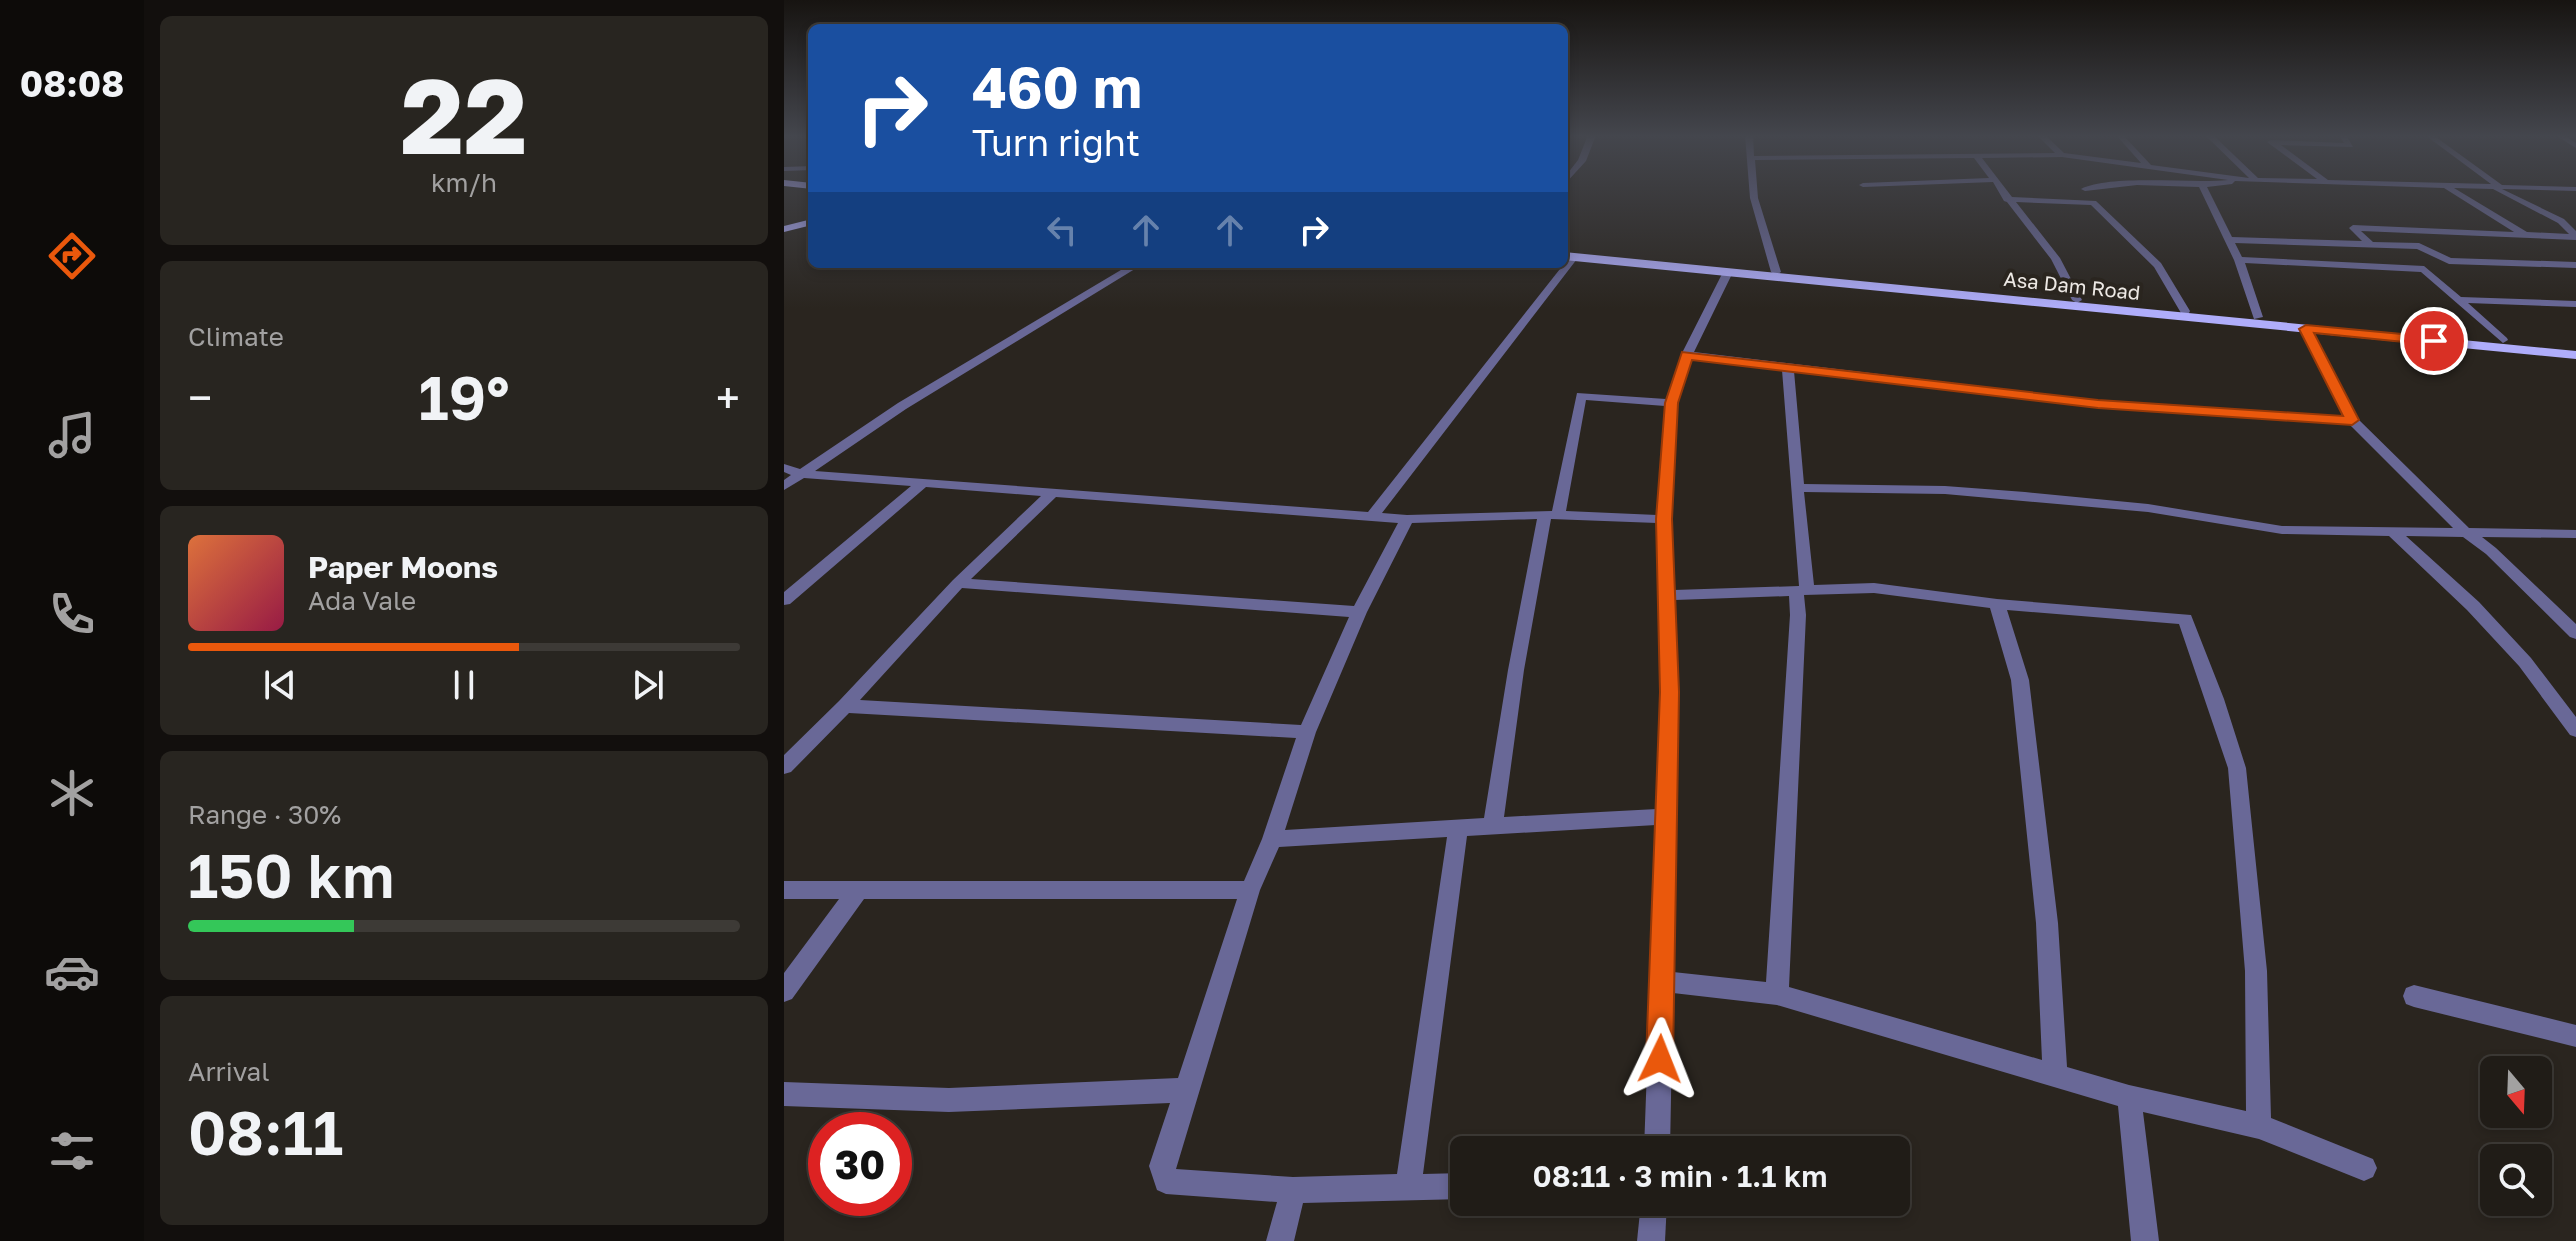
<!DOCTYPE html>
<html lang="en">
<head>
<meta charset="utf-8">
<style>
  :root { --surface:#201c17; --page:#282520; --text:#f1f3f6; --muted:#a2a1a1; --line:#3d3a36; --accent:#ea580c }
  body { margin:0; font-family:"Golos Text",sans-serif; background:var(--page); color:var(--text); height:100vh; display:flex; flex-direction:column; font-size:30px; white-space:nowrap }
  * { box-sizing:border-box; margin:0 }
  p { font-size:26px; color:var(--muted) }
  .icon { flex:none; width:44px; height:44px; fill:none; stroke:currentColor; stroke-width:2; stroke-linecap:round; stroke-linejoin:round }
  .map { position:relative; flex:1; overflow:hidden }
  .sheet { display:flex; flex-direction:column; gap:16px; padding:16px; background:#120f0d; width:640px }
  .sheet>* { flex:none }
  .hud { position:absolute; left:24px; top:24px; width:760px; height:244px; border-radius:12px; box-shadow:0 4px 12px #0003,0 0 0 2px var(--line); background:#1a4fa0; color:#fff; overflow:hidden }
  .needle { width:52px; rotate:161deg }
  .tools { position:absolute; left:1696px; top:1056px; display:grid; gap:16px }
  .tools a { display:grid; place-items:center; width:72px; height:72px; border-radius:12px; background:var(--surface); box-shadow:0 4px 12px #0003,0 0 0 2px var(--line); font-size:40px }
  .speed { position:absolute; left:24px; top:1112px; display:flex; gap:16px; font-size:40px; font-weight:700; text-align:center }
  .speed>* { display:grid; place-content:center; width:104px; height:104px; border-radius:50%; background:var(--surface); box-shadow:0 4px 12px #0003,0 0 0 2px var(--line); line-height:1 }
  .speed .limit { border:12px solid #d22; background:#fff; color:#111 }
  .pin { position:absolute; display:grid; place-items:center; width:68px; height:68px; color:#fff; margin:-34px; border:4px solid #fff; border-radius:50%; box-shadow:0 2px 8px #0007 }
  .me { position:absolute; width:88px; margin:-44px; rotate:2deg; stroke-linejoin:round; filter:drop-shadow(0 0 6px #0008) }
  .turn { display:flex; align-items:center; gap:28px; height:168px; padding:0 32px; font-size:36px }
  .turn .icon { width:104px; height:104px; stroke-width:2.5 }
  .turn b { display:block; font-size:56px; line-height:68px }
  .lanes { display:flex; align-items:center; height:76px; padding:0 32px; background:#0003; justify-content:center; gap:40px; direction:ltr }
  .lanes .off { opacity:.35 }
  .big { font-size:60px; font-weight:600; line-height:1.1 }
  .sheet .card { flex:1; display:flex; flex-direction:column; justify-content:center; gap:12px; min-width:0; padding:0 28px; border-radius:12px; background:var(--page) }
  .sheet .dial { align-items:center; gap:0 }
  .dial b { font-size:104px; line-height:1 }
  .song { display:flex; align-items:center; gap:24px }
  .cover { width:96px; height:96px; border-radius:12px; background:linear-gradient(135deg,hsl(20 70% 55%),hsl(340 70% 35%)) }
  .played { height:8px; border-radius:4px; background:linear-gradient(90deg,var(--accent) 60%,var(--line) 60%) }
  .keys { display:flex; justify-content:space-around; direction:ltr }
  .heat { display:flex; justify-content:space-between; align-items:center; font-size:44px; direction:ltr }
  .charge { height:12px; border-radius:6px; background:linear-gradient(90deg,#34c759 30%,var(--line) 0) }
  .trip { position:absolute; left:666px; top:1136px; width:460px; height:80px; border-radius:12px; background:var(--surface); box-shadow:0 4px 12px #0003,0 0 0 2px var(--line); font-weight:600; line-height:80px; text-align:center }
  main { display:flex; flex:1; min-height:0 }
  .dock { display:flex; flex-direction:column; width:144px; justify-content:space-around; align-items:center; background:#0d0b09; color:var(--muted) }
  .dock .icon { width:56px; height:56px }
  .dock .current { color:var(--accent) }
  .dock b { font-size:36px; color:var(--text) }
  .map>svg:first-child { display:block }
</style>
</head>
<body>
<main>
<nav class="dock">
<b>08:08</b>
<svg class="icon current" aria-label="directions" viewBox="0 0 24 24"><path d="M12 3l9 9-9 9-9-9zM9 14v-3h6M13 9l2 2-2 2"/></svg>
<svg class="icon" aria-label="music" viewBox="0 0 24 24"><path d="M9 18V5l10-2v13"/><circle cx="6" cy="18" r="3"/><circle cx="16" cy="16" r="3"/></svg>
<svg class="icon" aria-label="phone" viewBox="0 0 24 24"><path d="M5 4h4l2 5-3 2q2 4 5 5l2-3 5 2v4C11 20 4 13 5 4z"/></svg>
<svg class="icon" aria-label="climate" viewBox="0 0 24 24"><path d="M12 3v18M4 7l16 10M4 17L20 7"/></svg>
<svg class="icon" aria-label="car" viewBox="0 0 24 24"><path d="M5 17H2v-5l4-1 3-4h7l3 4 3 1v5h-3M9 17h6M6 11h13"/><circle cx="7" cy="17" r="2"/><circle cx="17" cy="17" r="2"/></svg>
<svg class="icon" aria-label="filters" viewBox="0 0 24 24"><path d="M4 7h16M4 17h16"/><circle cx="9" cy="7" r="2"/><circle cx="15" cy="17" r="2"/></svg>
</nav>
<section class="sheet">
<div class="card dial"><b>22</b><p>km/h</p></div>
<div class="card"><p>Climate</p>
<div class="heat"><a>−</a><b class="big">19°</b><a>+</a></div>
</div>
<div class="card">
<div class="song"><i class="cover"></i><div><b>Paper Moons</b><p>Ada Vale</p></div></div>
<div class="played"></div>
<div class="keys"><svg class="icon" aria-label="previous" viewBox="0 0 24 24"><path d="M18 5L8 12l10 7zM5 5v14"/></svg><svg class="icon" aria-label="pause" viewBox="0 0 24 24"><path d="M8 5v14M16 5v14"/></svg><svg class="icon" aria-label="next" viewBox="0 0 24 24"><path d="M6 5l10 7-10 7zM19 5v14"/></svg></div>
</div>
<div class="card"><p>Range · 30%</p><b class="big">150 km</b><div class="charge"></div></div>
<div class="card"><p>Arrival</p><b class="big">08:11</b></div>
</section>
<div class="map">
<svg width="1792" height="1241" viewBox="0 0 1792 1241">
  <rect width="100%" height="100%" fill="#2a251f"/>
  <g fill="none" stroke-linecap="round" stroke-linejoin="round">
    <!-- minor -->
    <g fill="#696897" fill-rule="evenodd">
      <path d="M804 135H812L802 161 780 185V178L794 160Z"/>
      <path d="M961 135H969L970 156 1271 153 1253 135H1261L1280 153 1357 163 1332 135H1339L1367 165 1465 178 1421 135H1429L1474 178 1533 179 1483 142 1487 140 1560 143 1555 135H1562L1569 147 1497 145 1544 180 1707 184 1641 135H1649L1718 185 1792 187V191L1718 189 1780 219 1792 231V240L1577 231 1589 242 1635 243 1667 258 1792 262V268L1665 264 1633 249 1451 243 1458 257 1640 266 1677 297 1792 301V307L1684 303 1723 338 1724 340 1719 343 1637 272 1461 263 1479 317 1470 319 1450 260 1415 187 1353 185 1301 191 1297 189C1328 174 1406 184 1444 180L1278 157 1198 158 1228 197 1312 201 1377 263 1406 311 1405 313H1397L1370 267 1307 205 1232 202 1276 258 1298 300 1293 303 1288 300 1267 259 1223 202 1220 201 1209 182 1079 187 1075 185 1079 183 1205 178 1190 158 971 160 974 198 997 272 992 275 987 272 966 198ZM1451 181 1660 188 1730 232 1569 225 1565 228 1578 241 1448 237 1423 187 1448 184ZM1670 188 1709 189 1774 223 1785 234 1743 232Z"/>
      <path d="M1771 135H1780L1792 143V148Z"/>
      <path d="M28 166V170L0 171V167Z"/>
      <path d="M790 254 795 257 793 259 598 513 623 515 768 511 793 393 882 399 897 355 939 272 944 269 949 272 910 352 1314 400 1560 416 1517 329 1526 327 1573 418 1685 528 1792 530V538L1698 537 1712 548 1792 624V639L1786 637 1702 554 1679 537 1622 536 1695 602 1747 658 1792 717V737L1786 735 1735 666 1683 610 1605 536 1498 534 1364 512 1161 494 1020 492 1030 585 1090 583 1213 599 1407 615 1440 699 1462 768 1483 971 1487 1118 1589 1159 1593 1168 1589 1177 1580 1181 1475 1139 1359 1112 1375 1241H1347L1334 1106 993 1005 889 993 886 1150H860L872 825 683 836 639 1174 680 1173V1199L519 1203 510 1241H482L493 1202 382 1194 373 1190 365 1166 386 1103 165 1112 0 1106V1082L165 1088 394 1078 453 899H80L8 999 0 1002V973L55 899H0V881H460L478 839 512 738 65 713 7 772 0 774V755L55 701 169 580 257 496 142 487 6 604 0 605V592L127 486 20 478 0 490V480L7 475 0 472V464L16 469 114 403 347 264H359L122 409 31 471 584 512 787 255ZM907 359 998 370 1015 586 890 590 887 519 893 403ZM1010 371 1314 408 1564 423 1669 528 1498 526 1364 504 1241 492 1161 486 1020 484ZM802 400 881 406 873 515 782 511ZM272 497 614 523 570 606 187 579ZM753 519 724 670 700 818 501 830 532 732 583 612 628 523ZM767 519 873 523 877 692 873 809 720 817 740 670ZM178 588 565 617 517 725 76 700ZM1090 593 1206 608 1227 680 1252 923 1258 1060 1005 987 1022 615 1020 595ZM1005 596 1006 615 982 982 889 972 895 692 891 600ZM1223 610 1395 624 1444 768 1461 971 1462 1111 1345 1085 1283 1067 1274 923 1245 680ZM663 837 613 1174 509 1177 392 1169 476 890 495 847Z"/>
      <path d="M1630 985 1792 1025V1047L1630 1007 1622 1004 1619 996 1622 988Z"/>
      <path d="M857 1202H883L881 1241H853Z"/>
    </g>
    <!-- major -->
    <g fill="#afadfa" fill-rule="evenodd">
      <path d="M0 180 28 183V189L0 186Z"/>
      <path d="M28 219V225L0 232V226Z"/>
      <path d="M780 252 1792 351V359L780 260Z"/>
    </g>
  </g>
  <!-- sky -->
  <linearGradient id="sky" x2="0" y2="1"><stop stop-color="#171411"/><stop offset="0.44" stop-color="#44464d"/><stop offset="1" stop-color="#44464d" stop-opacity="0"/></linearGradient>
  <rect width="1792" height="309" fill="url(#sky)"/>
  <!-- route -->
  <path fill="#ea580c" stroke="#983908" stroke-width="2" d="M1522 325 1650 337 1656 341 1650 345 1530 333 1575 420 1568 425 1314 408 908 360 894 403 888 519 895 692 889 1059 885 1068 876 1072 866 1068 862 1059 876 692 872 519 881 403 898 352 1314 400 1559 416 1515 329Z"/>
  <g text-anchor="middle" stroke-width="8" stroke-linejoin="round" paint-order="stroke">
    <!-- far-street labels -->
    <g font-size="20" fill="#ede9e5" stroke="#2a251f">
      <text transform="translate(1288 286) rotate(6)" y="7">Asa Dam Road</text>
    </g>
  </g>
</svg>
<div class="tools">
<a><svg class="needle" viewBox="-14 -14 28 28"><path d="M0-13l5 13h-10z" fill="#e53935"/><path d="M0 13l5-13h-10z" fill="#a2a1a1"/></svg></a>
<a><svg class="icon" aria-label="search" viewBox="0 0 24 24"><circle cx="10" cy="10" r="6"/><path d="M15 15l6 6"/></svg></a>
</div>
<div class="speed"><div class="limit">30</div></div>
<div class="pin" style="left:1650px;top:341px;background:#d93025"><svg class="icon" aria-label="arrive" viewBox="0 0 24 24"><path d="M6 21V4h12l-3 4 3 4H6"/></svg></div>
<svg class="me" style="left:876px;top:1059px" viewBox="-20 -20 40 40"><path d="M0-17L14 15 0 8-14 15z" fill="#ea580c" stroke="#fff" stroke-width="4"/></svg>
<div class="trip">08:11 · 3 min · 1.1 km</div>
<div class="hud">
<div class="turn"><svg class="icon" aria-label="right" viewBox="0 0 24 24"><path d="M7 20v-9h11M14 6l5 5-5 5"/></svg><div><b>460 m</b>Turn right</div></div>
<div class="lanes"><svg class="icon off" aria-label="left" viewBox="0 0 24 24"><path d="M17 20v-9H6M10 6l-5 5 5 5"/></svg><svg class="icon off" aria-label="ahead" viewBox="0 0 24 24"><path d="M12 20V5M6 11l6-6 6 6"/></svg><svg class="icon off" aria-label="ahead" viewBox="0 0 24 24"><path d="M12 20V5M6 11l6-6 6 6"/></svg><svg class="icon" aria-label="right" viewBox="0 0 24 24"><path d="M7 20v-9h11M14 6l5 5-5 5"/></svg></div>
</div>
</div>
</main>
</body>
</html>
